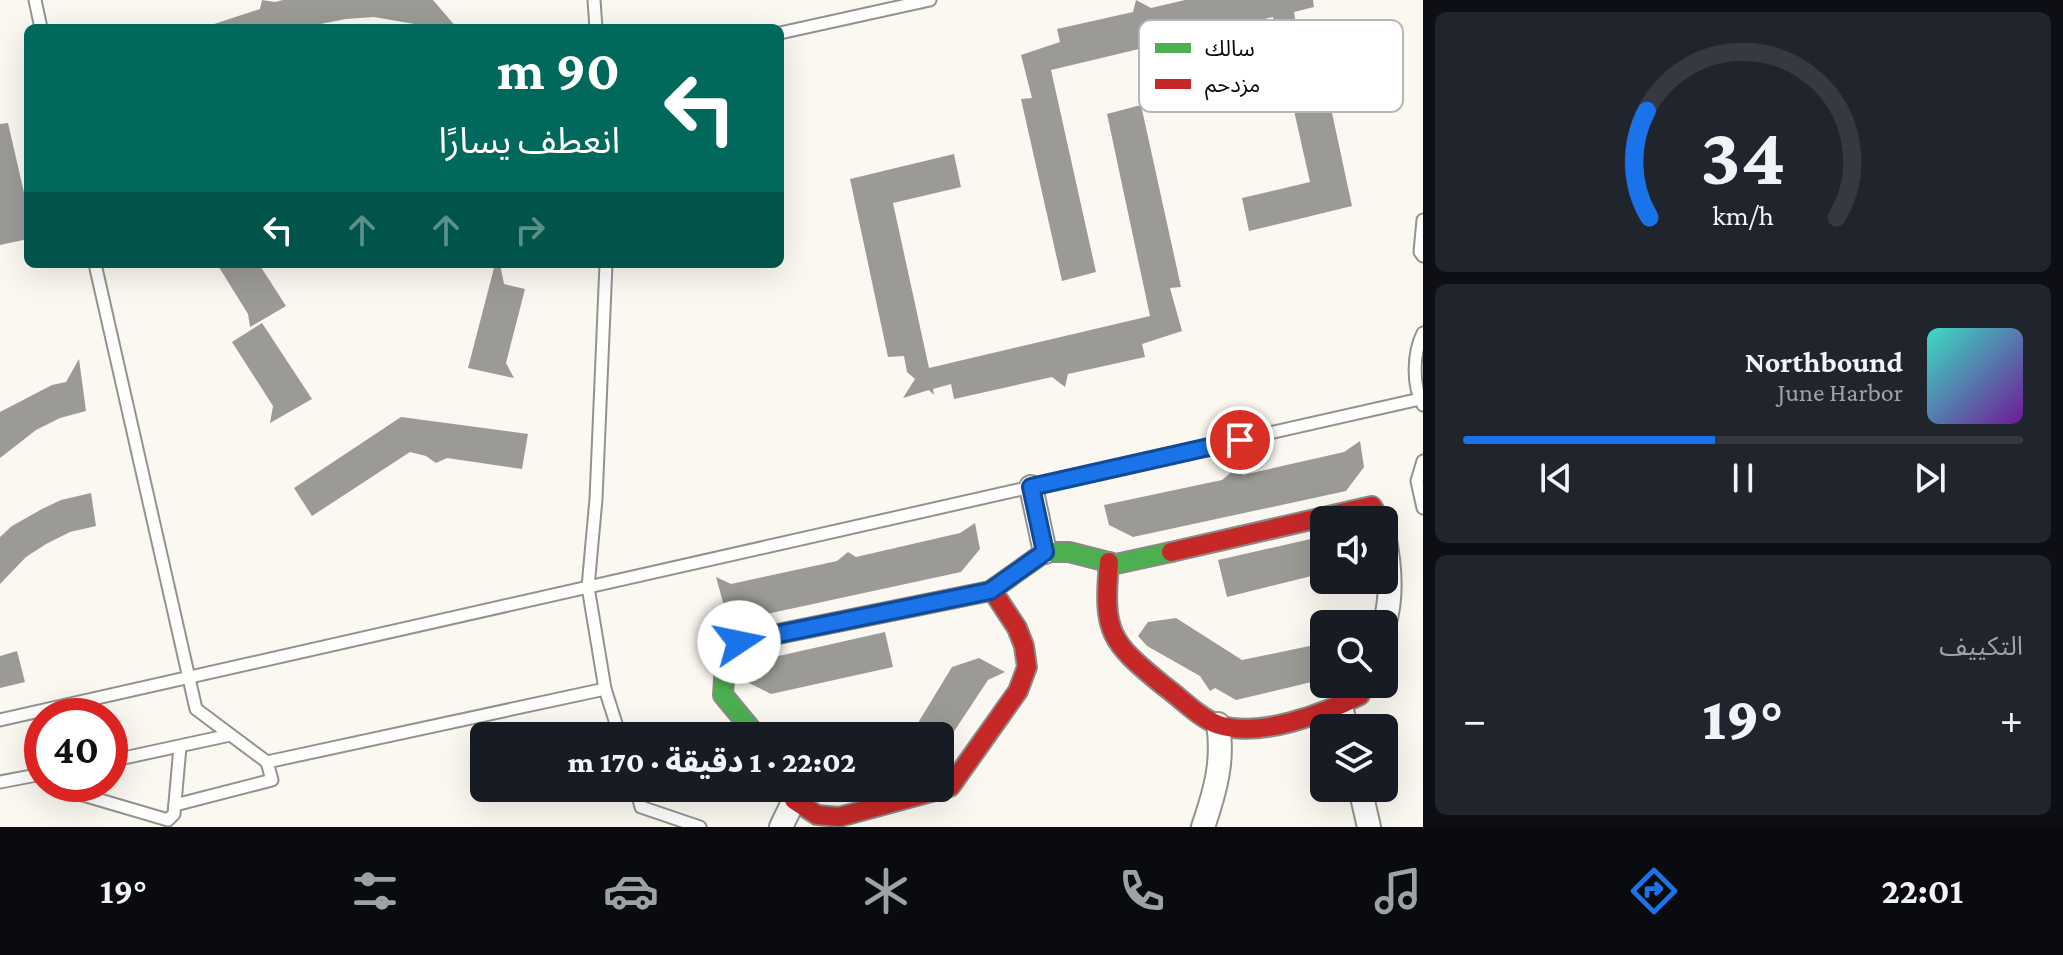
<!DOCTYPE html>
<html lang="ar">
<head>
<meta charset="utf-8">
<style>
  :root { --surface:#171b24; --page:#20242c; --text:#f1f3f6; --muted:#9ea1a6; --line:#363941; --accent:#1a73e8 }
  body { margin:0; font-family:"Crimson Pro","Noto Sans Arabic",serif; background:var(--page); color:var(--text); direction:rtl; height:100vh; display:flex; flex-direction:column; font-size:30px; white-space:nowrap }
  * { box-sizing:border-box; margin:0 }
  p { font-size:26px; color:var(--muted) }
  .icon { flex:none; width:44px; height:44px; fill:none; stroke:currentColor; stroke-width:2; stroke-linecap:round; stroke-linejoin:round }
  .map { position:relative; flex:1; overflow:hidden; direction:ltr }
  .sheet { display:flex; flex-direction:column; gap:12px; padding:12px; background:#0d0f14; width:640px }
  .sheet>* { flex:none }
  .top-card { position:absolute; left:24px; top:24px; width:760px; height:244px; border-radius:12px; box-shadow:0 8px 32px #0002; direction:rtl; background:#00695c; color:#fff; overflow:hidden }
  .controls { position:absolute; left:1310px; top:506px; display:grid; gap:16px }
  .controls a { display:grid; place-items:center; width:88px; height:88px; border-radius:12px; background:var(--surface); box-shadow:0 8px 32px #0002; font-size:40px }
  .speed { position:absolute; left:24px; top:698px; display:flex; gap:16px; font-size:40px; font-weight:700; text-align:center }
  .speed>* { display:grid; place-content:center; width:104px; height:104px; border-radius:50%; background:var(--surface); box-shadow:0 8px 32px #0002; line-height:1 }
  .speed .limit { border:12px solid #d22; background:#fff; color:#111 }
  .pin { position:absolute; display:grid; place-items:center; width:68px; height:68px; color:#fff; margin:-34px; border:4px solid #fff; border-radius:50%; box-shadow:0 2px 8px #0007 }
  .me { position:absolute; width:88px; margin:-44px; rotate:79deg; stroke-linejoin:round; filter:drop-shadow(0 0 6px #0008) }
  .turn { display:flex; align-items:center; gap:28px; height:168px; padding:0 32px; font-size:36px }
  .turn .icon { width:104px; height:104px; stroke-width:2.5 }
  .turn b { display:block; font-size:56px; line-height:68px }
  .lanes { display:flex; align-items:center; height:76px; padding:0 32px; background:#0003; justify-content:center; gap:40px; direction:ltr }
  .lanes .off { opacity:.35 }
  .big { font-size:60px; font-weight:800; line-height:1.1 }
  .sheet .tile { flex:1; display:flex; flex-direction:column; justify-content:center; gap:12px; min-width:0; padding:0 28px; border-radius:12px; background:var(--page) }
  .sheet .dial { align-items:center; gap:0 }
  .dial svg { height:208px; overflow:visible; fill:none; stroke:var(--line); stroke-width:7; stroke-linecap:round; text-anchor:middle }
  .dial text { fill:var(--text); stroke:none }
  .song { display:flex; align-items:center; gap:24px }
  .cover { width:96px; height:96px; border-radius:12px; background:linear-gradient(135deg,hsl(170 70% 55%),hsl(280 70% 35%)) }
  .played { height:8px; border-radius:4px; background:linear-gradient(90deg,var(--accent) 45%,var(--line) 45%) }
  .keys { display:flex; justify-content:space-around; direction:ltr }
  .heat { display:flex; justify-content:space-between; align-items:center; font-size:44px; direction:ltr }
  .trip { position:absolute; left:470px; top:722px; width:484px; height:80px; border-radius:12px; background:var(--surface); box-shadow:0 8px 32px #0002; font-weight:800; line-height:80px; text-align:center; direction:rtl }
  .menu { display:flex; height:128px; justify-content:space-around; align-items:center; background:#090b0e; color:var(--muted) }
  .menu .icon { width:56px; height:56px }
  .menu .active { color:var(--accent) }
  .menu b { font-size:36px; color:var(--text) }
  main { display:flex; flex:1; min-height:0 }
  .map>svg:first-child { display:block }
</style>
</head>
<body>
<main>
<section class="sheet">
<div class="tile dial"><svg viewBox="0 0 100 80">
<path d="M14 69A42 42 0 1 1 86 69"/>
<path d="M14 69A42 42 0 0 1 13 28" stroke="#1a73e8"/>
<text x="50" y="56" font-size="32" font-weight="700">34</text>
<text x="50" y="72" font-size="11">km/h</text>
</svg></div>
<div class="tile">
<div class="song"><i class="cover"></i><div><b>Northbound</b><p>June Harbor</p></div></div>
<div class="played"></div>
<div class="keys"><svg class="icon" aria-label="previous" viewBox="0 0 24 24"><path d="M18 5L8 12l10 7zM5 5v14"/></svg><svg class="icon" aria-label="pause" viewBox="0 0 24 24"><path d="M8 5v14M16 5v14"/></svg><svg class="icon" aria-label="next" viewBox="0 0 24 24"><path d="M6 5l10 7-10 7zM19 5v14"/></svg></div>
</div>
<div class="tile"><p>التكييف</p>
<div class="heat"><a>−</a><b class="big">19°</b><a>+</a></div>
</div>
</section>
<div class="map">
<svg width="1423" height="827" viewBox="0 0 1423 827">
  <rect width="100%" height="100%" fill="#faf8f0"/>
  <!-- building -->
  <g fill="#9c9a96">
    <path d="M262 0 275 2 283 0H433L457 28H437L374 17 346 19 300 28H215L214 24 260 9Z"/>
    <path d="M1136 0 1151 8 1185 0H1313L1314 7 1294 12 1297 30 1314 29 1352 206 1249 231 1242 198 1310 182 1273 17 1051 70 1096 272 1062 281 1021 99 1032 98 1021 55 1060 42 1057 29 1133 12Z"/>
    <path d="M1141 105 1181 287 1170 288 1182 331 1142 344 1145 357 1068 374 1065 387 1052 377 954 399 951 384 933 389 934 395 929 390 903 398 915 379 907 372 904 356 888 357 850 179 954 154 961 187 893 203 929 368 1150 316 1107 114Z"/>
    <path d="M8 123 28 210V239L0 245V124Z"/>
    <path d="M217 264H259L286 306 250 327 248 314Z"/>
    <path d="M495 264H500L504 284 525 289 506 363 514 378 468 368Z"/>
    <path d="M262 323 312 399 270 423 273 406 232 342Z"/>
    <path d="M79 359 86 411 60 418 36 430 0 458V412L52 385 66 382Z"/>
    <path d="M401 417 528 434 522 469 447 458 436 463 426 456 410 452 312 516 294 488Z"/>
    <path d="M1360 441 1364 467 1346 491 1133 537 1109 525 1104 505 1222 480 1234 470 1243 475 1344 452Z"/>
    <path d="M91 493 96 526 70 532 46 544 26 557 0 584V537L12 526 42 509 61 500Z"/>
    <path d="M975 523 980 549 961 572 748 618 724 606 716 577 731 584 837 561 848 552 856 557 960 533Z"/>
    <path d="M1324 536V573L1227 597 1218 560Z"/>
    <path d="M1176 618 1242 660 1324 643V679L1236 700 1215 688 1210 691 1200 676 1147 646 1138 636 1148 622Z"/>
    <path d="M885 632 893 667 771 694 745 681 744 671 751 659 761 660Z"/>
    <path d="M17 651 25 682 0 688V656Z"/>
    <path d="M979 658 1005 672 988 680 951 736H910L952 667Z"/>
  </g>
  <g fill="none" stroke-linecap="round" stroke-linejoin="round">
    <defs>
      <g id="lane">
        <path d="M35 0 41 28"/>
        <path d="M594 0 596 28"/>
        <path d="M780 33 930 0"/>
        <path d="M1423 220 1420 252 1423 256"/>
        <path d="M95 264 196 709 267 762 605 689"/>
        <path d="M606 264 596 499 588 587 605 689 620 736"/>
        <path d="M1423 333C1413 353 1412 385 1423 405"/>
        <path d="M1423 461 1417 481 1423 508"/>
        <path d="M0 720 1420 399"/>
        <path d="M110 761 230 735"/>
        <path d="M0 782 42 774"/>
        <path d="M55 784 59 788 168 820 174 814 180 747"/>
        <path d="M636 788 641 807 700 827"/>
        <path d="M175 805 272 780 267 762"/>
      </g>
      <g id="street">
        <path d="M1031 487 1045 552"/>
        <path d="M1384 535C1390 564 1393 597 1384 625"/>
        <path d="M1341 706 1346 728"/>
        <path d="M1360 788 1369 827"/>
        <path d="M781 827 794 800 793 789"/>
        <path d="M1203 827C1215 792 1224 761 1218 724"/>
      </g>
      <path id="fast" d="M757 736 723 695 725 665 739 642 990 591 1045 552H1069L1116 564 1171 552"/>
      <g id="jam">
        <path d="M1171 552 1372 506 1380 520"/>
        <path d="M1109 562C1103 633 1109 641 1164 686 1181 698 1199 718 1219 725 1260 738 1324 714 1360 695L1364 684"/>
        <path d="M794 800 817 815 839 817 950 787 1018 691 1027 667 1024 646 1017 628 994 593 990 591"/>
      </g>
    </defs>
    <!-- lane casing -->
    <use href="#lane" stroke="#93928f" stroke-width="15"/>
    <!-- street casing -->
    <use href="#street" stroke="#93928f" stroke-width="26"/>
    <!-- fast casing -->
    <use href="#fast" stroke="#8a8985" stroke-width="22"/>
    <!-- jam casing -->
    <use href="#jam" stroke="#8a8985" stroke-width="22"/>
    <!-- lane -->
    <use href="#lane" stroke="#fefefd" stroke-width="11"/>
    <!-- street -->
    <use href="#street" stroke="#fefefd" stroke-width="22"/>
    <!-- fast -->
    <use href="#fast" stroke="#4caf50" stroke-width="18"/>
    <!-- jam -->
    <use href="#jam" stroke="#c62828" stroke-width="18"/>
  </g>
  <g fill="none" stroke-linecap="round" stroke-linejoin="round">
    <defs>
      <path id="route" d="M739 642 990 591 1045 552 1031 487 1240 440"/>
    </defs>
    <!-- route casing -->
    <use href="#route" stroke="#114b97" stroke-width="20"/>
    <!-- route -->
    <use href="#route" stroke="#1a73e8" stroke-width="14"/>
  </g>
  <!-- legend -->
  <rect x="1139" y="20" width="264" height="92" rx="12" fill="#fff" stroke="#b6b6b6" stroke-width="2"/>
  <rect x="1155" y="43" width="36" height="10" fill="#4caf50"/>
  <rect x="1155" y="79" width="36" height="10" fill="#c62828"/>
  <g font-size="22" fill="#0c0c0c">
    <text x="1205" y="56">سالك</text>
    <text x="1205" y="92">مزدحم</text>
  </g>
</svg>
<div class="controls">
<a><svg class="icon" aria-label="sound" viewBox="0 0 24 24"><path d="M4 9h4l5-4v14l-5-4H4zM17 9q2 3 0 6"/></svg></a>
<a><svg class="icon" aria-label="search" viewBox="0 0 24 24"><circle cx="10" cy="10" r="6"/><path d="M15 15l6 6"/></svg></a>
<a><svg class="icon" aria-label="layers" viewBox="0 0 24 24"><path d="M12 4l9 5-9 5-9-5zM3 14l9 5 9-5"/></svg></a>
</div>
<div class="speed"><div class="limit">40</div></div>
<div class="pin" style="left:1240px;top:440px;background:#d93025"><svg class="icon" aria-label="arrive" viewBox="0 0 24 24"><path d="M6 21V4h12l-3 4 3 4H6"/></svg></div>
<svg class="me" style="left:739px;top:642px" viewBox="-20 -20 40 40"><circle r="19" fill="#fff"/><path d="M0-13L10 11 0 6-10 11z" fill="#1a73e8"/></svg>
<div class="trip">22:02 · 1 دقيقة · 170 m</div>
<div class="top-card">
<div class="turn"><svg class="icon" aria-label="left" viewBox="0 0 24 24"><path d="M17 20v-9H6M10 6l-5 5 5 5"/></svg><div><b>90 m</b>انعطف يسارًا</div></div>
<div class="lanes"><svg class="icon" aria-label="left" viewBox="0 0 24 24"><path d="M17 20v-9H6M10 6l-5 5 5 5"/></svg><svg class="icon off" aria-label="ahead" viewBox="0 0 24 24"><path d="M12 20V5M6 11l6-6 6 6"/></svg><svg class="icon off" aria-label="ahead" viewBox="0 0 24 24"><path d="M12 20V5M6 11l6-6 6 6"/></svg><svg class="icon off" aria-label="right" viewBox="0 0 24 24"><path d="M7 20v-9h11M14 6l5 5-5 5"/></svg></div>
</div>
</div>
</main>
<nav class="menu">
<b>22:01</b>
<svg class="icon active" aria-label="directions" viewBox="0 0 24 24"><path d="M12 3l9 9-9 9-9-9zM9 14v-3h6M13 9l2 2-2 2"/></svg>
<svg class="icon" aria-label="music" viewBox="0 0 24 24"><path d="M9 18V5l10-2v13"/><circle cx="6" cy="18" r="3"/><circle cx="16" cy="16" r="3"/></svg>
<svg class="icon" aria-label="phone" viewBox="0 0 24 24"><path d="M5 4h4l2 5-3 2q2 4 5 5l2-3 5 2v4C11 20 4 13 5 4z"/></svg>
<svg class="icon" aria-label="climate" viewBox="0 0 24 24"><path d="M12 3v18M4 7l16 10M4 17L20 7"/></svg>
<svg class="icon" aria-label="car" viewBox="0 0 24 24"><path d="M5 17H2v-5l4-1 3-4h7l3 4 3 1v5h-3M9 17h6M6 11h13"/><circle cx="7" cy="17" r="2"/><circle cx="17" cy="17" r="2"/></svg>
<svg class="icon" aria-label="filters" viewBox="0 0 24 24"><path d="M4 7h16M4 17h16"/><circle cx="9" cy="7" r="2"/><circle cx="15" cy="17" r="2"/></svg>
<b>19°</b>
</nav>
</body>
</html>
